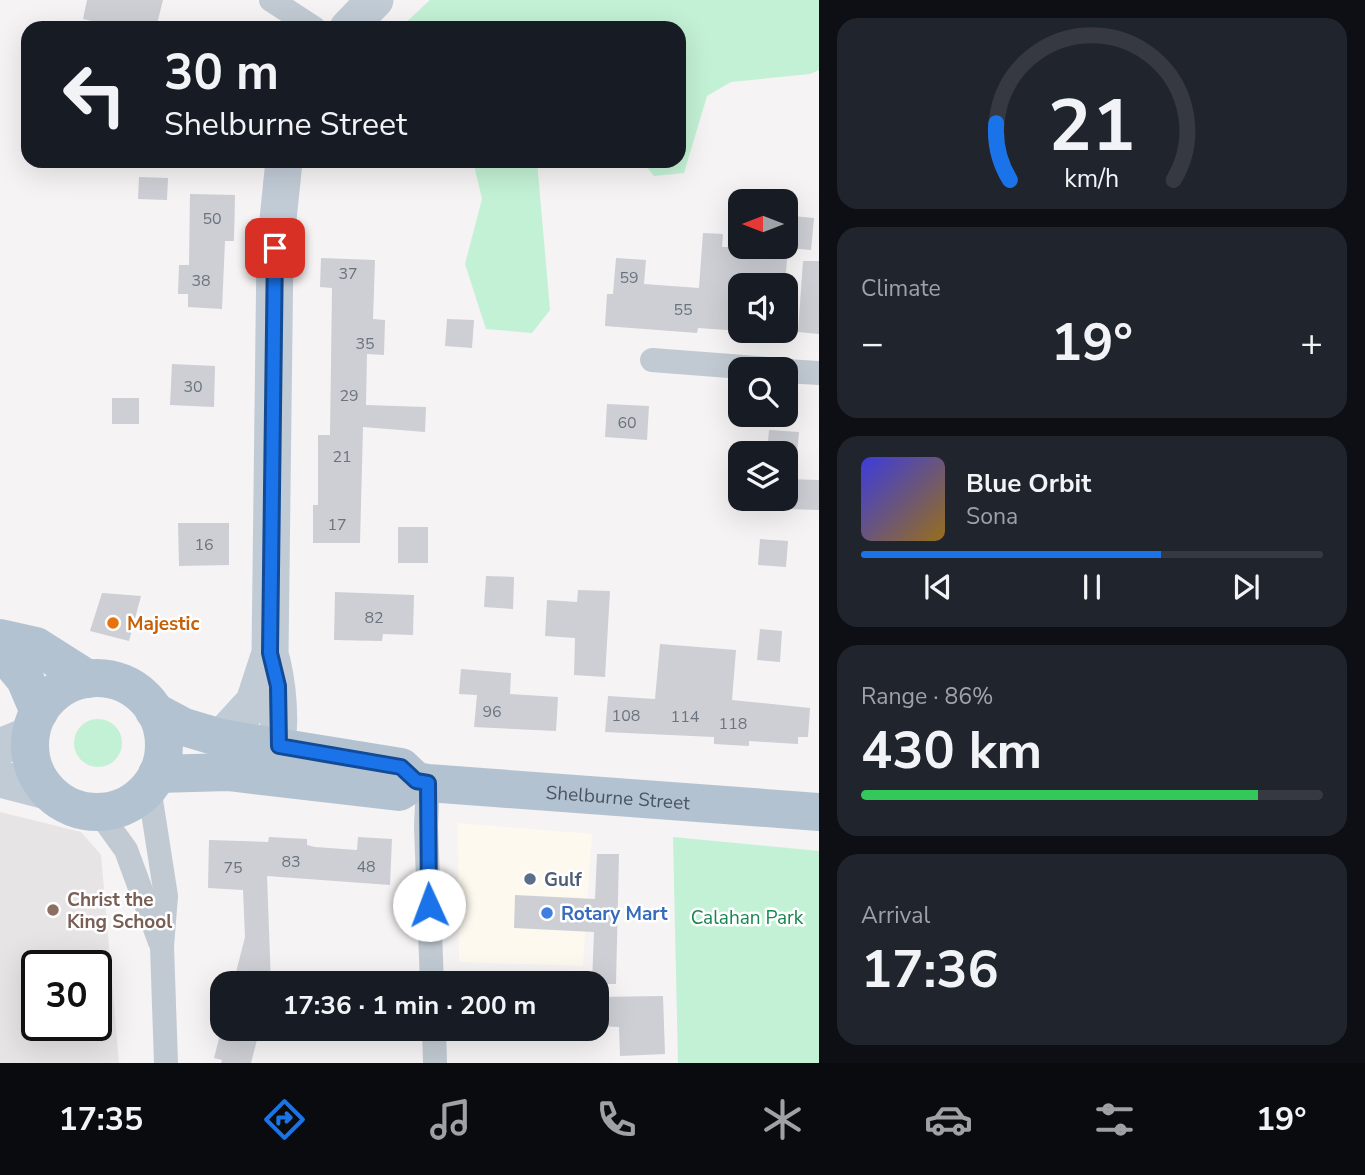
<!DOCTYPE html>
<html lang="en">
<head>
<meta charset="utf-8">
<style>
  :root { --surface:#171b24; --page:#20242c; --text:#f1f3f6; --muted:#9ea1a6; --line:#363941; --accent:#1a73e8 }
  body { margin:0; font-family:"Nunito Sans",sans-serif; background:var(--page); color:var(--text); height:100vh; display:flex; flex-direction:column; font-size:26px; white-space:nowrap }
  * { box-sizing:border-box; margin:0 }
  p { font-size:23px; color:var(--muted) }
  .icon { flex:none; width:38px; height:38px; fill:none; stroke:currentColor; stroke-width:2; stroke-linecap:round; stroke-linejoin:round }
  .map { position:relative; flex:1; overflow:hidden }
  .drawer { display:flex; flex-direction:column; gap:18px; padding:18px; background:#0d0f14; width:546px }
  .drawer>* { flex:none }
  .hud { position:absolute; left:21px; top:21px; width:665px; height:147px; border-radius:21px; box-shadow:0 7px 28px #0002; background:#171b24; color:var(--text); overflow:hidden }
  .needle { width:46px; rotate:270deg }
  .fabs { position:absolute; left:728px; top:189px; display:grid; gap:14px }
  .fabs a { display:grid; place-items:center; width:70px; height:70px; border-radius:14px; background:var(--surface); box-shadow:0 7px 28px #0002; font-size:35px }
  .speed { position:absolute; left:21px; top:950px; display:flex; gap:14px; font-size:35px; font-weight:700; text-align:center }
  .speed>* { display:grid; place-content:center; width:91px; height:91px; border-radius:50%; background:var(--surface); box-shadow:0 7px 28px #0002; line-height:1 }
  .speed .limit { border:4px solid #111; border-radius:10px; background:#fff; color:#111 }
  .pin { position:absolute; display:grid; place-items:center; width:60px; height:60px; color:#fff; margin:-30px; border-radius:14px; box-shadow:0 4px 10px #0006 }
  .me { position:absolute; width:77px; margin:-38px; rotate:358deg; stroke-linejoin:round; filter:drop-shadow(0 0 5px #0008) }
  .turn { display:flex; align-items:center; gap:24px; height:147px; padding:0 28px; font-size:32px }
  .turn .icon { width:91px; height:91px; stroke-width:2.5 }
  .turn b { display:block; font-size:49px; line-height:60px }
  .big { font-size:52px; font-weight:700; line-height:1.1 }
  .drawer .widget { flex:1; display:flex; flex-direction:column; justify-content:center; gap:10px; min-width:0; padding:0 24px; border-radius:21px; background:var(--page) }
  .drawer .dial { align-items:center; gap:0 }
  .dial svg { height:182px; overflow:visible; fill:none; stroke:var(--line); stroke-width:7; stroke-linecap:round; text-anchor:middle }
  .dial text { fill:var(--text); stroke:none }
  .song { display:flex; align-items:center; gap:21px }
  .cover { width:84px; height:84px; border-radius:10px; background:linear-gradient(135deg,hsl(240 70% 55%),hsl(40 70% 35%)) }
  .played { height:7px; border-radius:4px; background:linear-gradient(90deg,var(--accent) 65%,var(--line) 65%) }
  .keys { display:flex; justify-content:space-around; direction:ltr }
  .heat { display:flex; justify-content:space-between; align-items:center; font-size:38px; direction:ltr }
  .charge { height:10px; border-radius:5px; background:linear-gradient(90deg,#34c759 86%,var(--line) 0) }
  .trip { position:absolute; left:210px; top:971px; width:399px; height:70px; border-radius:21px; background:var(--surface); box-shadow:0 7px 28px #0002; font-weight:700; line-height:70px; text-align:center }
  .dock { display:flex; height:112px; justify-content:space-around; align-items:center; background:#090b0e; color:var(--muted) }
  .dock .icon { width:49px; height:49px }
  .dock .selected { color:var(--accent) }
  .dock b { font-size:32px; color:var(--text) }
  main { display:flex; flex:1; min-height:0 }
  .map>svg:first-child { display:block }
</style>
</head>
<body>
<main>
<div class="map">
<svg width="819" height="1063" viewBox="0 0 819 1063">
  <rect width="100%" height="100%" fill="#f5f3f3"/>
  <!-- commercial -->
  <path fill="#fdf9ef" d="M458 823 592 834 583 966 459 962Z"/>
  <!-- education -->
  <path fill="#e6e4e5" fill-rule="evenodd" d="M0 812 81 832 101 855 119 1063H0ZM37 966H96V1026H37Z"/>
  <!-- green -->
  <g fill="#c3f1d5">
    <path d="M430 0H819V70L810 74 731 82 707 96 684 173 654 176 642 161H679V28H400Z"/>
    <path d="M473 161H537L550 310 532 333 486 329 465 264 482 199Z"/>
    <circle cx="98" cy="743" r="24"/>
    <path d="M673 837 819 851V1063H678Z"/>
  </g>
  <!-- building -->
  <g fill="#cdcfd5">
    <path d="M87 0H163L156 28H122L83 19Z"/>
    <path d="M139 177 168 178 167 200 138 199Z"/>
    <path d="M190 194 235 195 234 241H225L222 309 188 307V294H178L179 265H189Z"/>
    <path d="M793 216 814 218 811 250 790 248Z"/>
    <path d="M703 233 723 234 722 247H788L785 285H740V331L698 328 697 333 605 326 607 294H613L616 258 646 260 644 284 699 288Z"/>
    <path d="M321 258 375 260 373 319 385 320 384 355 367 354 366 405 426 407 425 432 363 427 360 543H313V505H318V435H330L332 288 320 287Z"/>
    <path d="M803 261H819V334L798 332Z"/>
    <path d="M447 319 474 320 472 348 445 346Z"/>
    <path d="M172 364 215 366 214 407 170 405Z"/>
    <rect x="112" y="398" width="27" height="26"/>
    <path d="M607 404 649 406 647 440 605 437Z"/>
    <path d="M769 430 799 432 797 453H767Z"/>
    <path d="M786 479 819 480V510L786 509Z"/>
    <path d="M178 523H229V565L179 566Z"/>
    <rect x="398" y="527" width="30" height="36"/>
    <path d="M760 539 788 541 786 567 758 565Z"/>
    <path d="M486 576 514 577 513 609 484 607Z"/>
    <path d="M578 590 610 591 605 677 574 675 575 638 545 636 547 600 577 602Z"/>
    <path d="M335 592 414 595 413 635 383 634 382 641 334 640Z"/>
    <path d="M102 593 141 596 129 641 90 631Z"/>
    <path d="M760 629 782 631 780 662 757 660Z"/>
    <path d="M660 644 736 650 732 700 810 708 808 737H798V744L749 741V746L714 744V737L605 732 608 696 655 699Z"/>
    <path d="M461 669 511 673 510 694 558 697 556 731 474 727 477 695 459 694Z"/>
    <path d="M269 837 307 839V845L315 847 357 850 358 837 392 839 390 885 267 876 271 984H233L245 937 243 890 208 888 209 840 268 842Z"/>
    <path d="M597 854H619L616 984H592L594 932 514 928 515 895 595 899Z"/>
    <path d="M663 996 665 1054 620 1056 619 1027 597 1026V997Z"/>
    <path d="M222 1027 242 1030 240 1037 258 1036 251 1063H221L222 1060 214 1058Z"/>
  </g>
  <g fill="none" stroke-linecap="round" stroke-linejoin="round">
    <!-- street -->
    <g stroke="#c1cad2" stroke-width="24">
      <path d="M271 0 314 28"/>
      <path d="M652 360 769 369"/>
      <path d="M786 371 819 373"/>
      <path d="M428 783 426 827 432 984"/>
      <path d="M149 787 166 896 162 946 166 1063"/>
      <path d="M98 811 126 850 160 942"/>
      <path d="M434 1029 435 1063"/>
    </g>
    <!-- secondary -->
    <g stroke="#c1cbd6" stroke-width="37">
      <path d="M348 28 375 0"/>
      <path d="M272 661C281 700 281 736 273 775"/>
      <path d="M221 738 254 702 270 653 275 249 284 161"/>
      <path d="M0 747 31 734"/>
      <path d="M0 779 47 791"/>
    </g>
    <!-- primary -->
    <g stroke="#b3c2d1" stroke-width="38">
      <path d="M0 638 36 646 88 679"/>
      <path d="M0 649 25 679 39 712"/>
      <circle cx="97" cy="745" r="67"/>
      <path id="s1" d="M154 711 184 727 221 738 401 767 416 781 428 783 819 812"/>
      <path d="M157 774 228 772 399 792 416 781"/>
    </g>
  </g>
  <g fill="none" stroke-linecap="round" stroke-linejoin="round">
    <defs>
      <path id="route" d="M275 248 270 653 278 686 279 746 401 767 416 781 428 783 429 905"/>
    </defs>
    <!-- route casing -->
    <use href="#route" stroke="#114b97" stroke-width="18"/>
    <!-- route -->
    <use href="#route" stroke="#1a73e8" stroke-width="12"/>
  </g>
  <!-- markers -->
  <circle fill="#e8710a" stroke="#fff" stroke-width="2.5" cx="113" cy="623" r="7"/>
  <circle fill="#5c6f8a" stroke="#fff" stroke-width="2.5" cx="530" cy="879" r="7"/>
  <circle fill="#8d6e63" stroke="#fff" stroke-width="2.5" cx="53" cy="910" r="7"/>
  <circle fill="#3f7fe0" stroke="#fff" stroke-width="2.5" cx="547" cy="913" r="7"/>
  <g text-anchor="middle" stroke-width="5" stroke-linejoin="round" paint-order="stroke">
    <!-- number labels -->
    <g font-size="16" fill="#6b747e">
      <text x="212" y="224">50</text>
      <text x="348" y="279">37</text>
      <text x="629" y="283">59</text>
      <text x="201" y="286">38</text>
      <text x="683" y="315">55</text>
      <text x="365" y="349">35</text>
      <text x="193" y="392">30</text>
      <text x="349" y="401">29</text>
      <text x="627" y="428">60</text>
      <text x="342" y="462">21</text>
      <text x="337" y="530">17</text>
      <text x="204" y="550">16</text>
      <text x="374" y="623">82</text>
      <text x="492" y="717">96</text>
      <text x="626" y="721">108</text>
      <text x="685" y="722">114</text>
      <text x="733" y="729">118</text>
      <text x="291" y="867">83</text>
      <text x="366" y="872">48</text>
      <text x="233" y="873">75</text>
    </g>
    <!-- food labels -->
    <g font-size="19" font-weight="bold" fill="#c56008" stroke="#fff" text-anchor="start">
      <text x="127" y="630">Majestic</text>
    </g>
    <!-- street labels -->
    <g font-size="19" fill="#4a5661" stroke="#fff">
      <text dy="7" stroke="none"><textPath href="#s1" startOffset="478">Shelburne Street</textPath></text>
    </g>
    <!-- service labels -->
    <g font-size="19" font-weight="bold" fill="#4e5e75" stroke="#fff" text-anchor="start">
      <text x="544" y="886">Gulf</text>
    </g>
    <!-- education labels -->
    <g font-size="19" font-weight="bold" fill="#785e54" stroke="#fff" text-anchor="start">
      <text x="67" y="906">Christ the<tspan x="67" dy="22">King School</tspan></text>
    </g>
    <!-- shop labels -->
    <g font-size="19" font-weight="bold" fill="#366cbe" stroke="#fff" text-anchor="start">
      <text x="561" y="920">Rotary Mart</text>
    </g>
    <!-- park labels -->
    <g font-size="19" fill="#17864f" stroke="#fff">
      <text x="747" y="924">Calahan Park</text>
    </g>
  </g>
</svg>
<div class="fabs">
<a><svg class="needle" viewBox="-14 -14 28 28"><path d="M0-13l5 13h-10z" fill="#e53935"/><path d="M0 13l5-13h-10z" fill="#9ea1a6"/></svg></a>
<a><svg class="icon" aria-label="sound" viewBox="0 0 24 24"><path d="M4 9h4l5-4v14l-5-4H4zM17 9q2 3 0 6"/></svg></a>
<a><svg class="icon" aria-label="search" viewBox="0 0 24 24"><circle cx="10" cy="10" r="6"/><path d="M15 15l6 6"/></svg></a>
<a><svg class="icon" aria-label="layers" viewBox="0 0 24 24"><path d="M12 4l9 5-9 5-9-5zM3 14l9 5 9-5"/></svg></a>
</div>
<div class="speed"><div class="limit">30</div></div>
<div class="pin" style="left:275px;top:248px;background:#d93025"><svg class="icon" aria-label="arrive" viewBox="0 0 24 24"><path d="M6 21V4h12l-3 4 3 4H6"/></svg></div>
<svg class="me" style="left:429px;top:905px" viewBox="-20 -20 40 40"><circle r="19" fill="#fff"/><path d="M0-13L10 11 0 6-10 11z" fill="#1a73e8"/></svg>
<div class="trip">17:36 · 1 min · 200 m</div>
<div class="hud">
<div class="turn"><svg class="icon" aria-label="left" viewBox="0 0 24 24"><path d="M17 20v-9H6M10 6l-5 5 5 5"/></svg><div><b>30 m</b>Shelburne Street</div></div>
</div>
</div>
<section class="drawer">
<div class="widget dial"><svg viewBox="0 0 100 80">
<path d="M14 69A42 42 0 1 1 86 69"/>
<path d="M14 69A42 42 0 0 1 8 44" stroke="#1a73e8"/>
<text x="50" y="56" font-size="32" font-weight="700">21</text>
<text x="50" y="72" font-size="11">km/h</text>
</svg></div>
<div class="widget"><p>Climate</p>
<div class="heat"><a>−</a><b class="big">19°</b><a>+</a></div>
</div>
<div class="widget">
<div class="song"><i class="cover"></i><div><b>Blue Orbit</b><p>Sona</p></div></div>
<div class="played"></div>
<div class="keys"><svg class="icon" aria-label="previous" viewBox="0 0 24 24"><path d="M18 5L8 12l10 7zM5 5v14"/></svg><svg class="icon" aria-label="pause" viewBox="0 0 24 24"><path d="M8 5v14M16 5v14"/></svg><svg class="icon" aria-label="next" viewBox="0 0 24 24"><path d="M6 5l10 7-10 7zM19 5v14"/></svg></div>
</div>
<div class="widget"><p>Range · 86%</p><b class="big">430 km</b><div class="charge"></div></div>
<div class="widget"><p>Arrival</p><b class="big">17:36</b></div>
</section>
</main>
<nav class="dock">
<b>17:35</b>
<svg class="icon selected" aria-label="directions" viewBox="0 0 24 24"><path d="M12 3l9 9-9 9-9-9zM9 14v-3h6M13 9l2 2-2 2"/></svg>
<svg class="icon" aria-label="music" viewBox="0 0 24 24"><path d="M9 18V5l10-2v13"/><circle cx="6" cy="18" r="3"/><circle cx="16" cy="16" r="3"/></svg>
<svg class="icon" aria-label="phone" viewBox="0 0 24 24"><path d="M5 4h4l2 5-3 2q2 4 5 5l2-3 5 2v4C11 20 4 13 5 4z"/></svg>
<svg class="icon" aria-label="climate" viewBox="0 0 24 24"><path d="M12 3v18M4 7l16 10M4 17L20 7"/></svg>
<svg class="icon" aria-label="car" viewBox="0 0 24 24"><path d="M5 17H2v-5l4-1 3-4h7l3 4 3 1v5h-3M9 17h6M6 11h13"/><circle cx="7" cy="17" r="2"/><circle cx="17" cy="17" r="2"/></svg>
<svg class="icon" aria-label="filters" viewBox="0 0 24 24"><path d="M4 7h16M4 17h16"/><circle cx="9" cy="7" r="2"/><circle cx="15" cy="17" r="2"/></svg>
<b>19°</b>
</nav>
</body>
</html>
